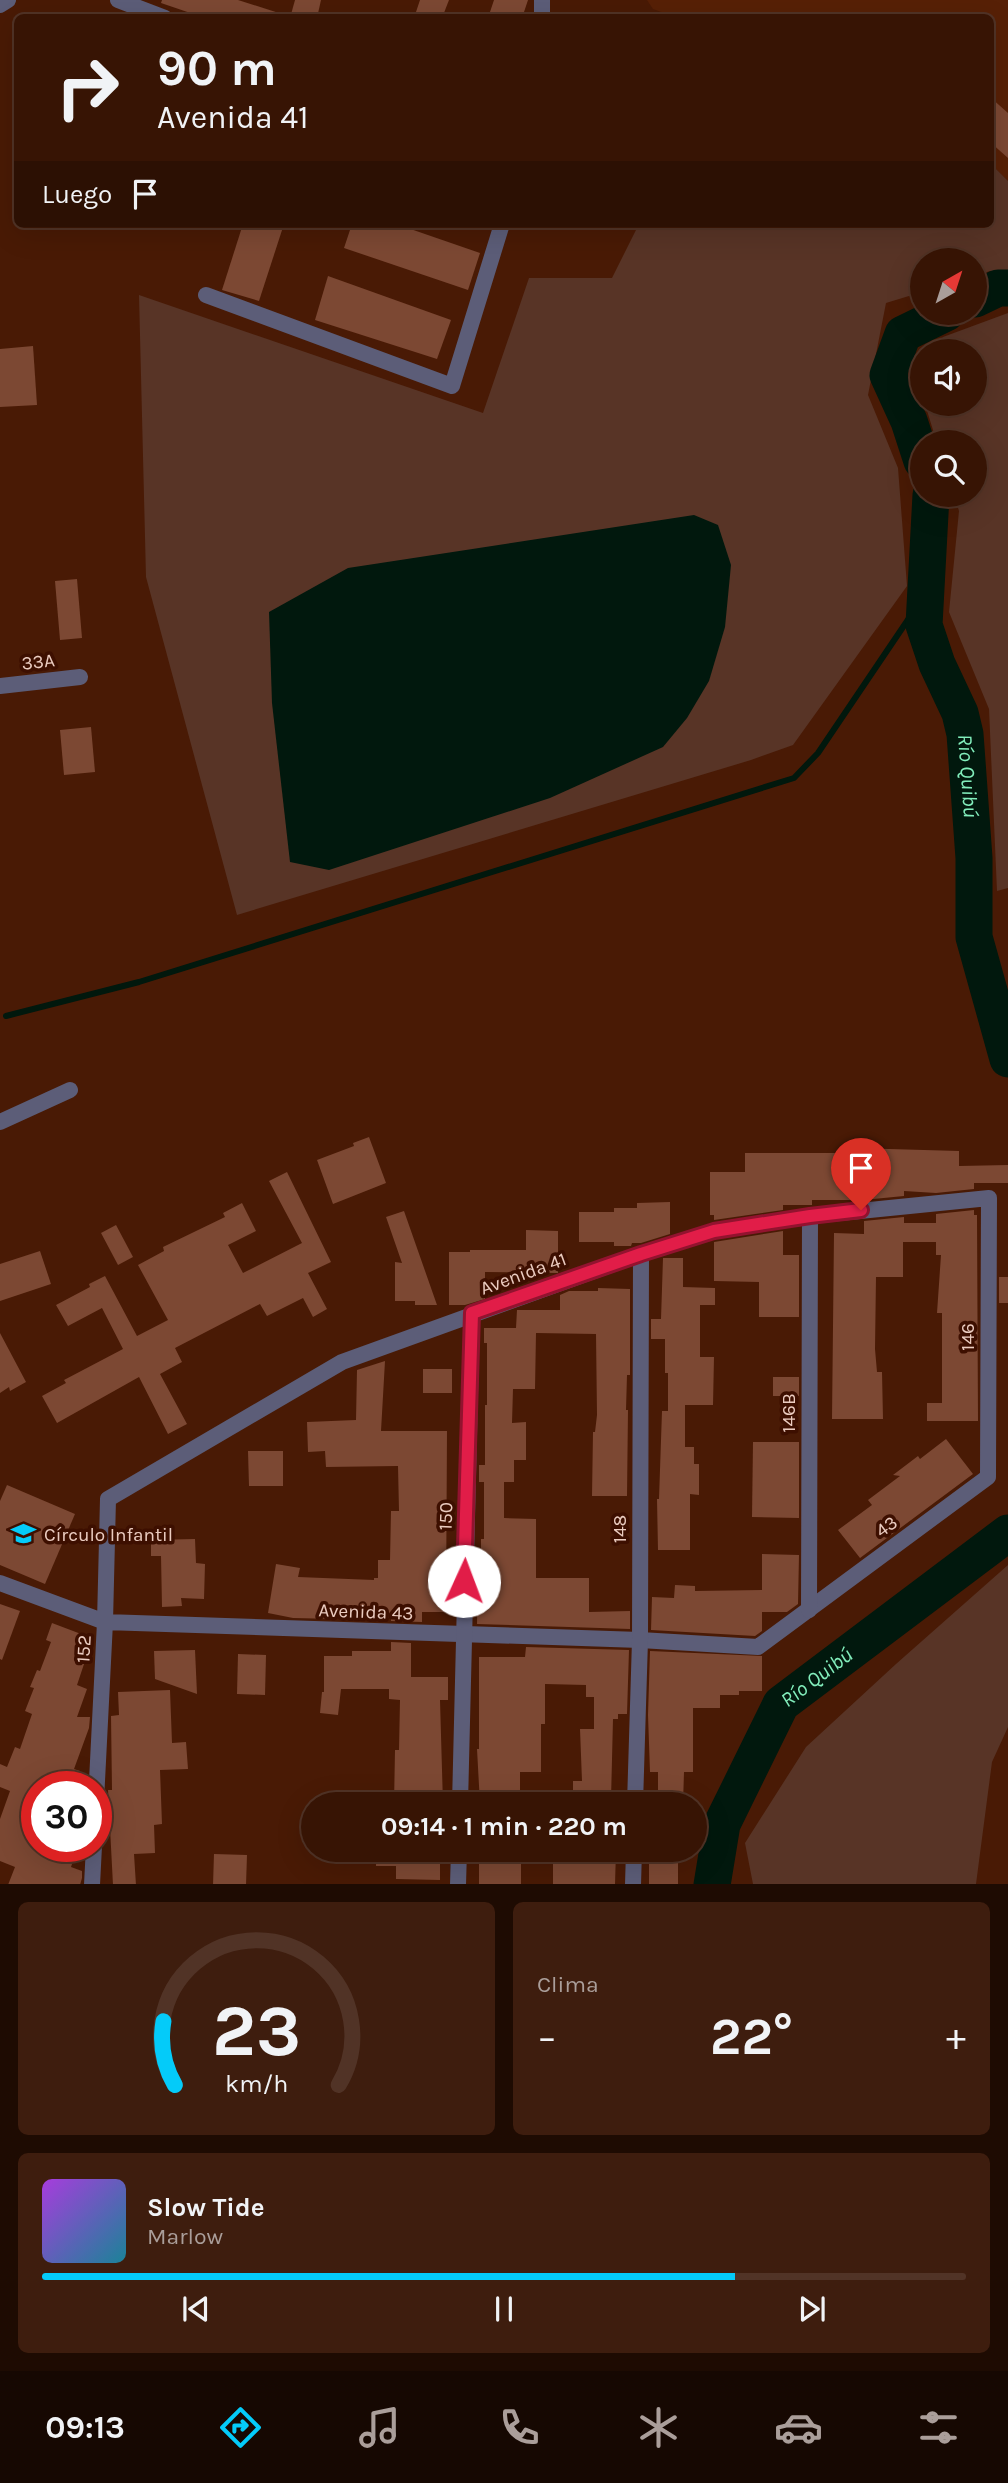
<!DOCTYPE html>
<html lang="es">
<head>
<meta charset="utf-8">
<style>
  :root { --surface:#371404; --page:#3e1d0e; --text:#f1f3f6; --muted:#aa9e9a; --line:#513326; --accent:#04cbf9 }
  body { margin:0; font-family:Karla,sans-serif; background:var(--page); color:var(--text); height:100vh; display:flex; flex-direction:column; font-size:26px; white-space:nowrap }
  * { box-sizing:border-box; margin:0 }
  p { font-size:23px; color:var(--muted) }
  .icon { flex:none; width:38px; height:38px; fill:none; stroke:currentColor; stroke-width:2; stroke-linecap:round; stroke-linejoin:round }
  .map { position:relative; height:1884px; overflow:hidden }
  .sheet { display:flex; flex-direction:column; gap:18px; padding:18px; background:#1e0b02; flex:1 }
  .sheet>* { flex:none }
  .hud { position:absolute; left:14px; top:14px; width:980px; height:214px; border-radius:10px; box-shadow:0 7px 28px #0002,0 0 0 2px var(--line); background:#371404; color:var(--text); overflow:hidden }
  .needle { width:46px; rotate:39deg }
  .tools { position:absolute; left:910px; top:248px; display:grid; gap:14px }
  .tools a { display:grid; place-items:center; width:77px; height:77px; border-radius:50%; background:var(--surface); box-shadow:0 7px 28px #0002,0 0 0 2px var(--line); font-size:35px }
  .speed { position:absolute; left:21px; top:1771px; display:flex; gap:14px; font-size:35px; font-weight:700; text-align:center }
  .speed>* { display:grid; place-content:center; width:91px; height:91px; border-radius:50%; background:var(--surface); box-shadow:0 7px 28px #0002,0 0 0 2px var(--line); line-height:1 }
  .speed .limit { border:10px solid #d22; background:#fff; color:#111 }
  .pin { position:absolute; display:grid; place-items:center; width:60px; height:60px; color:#fff; margin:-72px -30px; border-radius:50% 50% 50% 0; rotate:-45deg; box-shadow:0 0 7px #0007 }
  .pin .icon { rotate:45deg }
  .me { position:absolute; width:77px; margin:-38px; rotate:2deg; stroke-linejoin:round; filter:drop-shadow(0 0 5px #0008) }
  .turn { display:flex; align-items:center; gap:24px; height:147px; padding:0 28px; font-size:32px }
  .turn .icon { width:91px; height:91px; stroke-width:2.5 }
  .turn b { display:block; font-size:49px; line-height:60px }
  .then { display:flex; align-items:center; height:66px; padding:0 28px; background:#0003; gap:14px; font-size:26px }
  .big { font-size:52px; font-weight:700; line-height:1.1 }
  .sheet .card { flex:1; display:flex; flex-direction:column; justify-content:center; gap:10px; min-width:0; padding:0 24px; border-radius:10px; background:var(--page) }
  .sheet .dial { align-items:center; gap:0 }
  .dial svg { height:182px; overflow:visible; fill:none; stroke:var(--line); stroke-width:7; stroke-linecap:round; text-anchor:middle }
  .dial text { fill:var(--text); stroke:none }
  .song { display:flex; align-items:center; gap:21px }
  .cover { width:84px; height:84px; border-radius:10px; background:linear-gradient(135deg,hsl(280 70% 55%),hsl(190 70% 35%)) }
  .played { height:7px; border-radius:4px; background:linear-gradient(90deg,var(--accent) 75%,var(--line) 75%) }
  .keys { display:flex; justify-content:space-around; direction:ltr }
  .heat { display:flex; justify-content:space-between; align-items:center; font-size:38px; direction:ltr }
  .sheet .tiles { flex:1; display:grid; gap:18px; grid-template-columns:1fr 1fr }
  .card:last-child { grid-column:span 2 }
  .trip { position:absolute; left:301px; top:1792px; width:406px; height:70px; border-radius:35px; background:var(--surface); box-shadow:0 7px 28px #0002,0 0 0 2px var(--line); font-weight:700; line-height:70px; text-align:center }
  .tab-bar { display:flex; height:112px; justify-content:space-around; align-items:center; background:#160802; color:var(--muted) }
  .tab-bar .icon { width:49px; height:49px }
  .tab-bar .active { color:var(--accent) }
  .tab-bar b { font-size:32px; color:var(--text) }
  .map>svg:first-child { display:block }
</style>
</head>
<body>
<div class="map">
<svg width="1008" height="1885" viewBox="0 0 1008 1885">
  <rect width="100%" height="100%" fill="#491a05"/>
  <!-- built -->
  <path fill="#572006" d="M647 0H1008V181L991 164 990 18 675 17 653 9Z"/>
  <!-- green -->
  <g fill="#583426">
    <path d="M991 164 1008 181V273L990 271 975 276V261H922V292L886 303 868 395 898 468 907 586 793 745 751 760 237 915 146 577 139 295 483 413 529 278H612L639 224H990Z"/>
    <path d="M1008 313V888L997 891 989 709 949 612 959 511 954 495H975V443H937L925 404H975V352H932L943 337Z"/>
    <path d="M1008 1565V1727L992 1762 976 1884H753L745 1843 806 1747 896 1664Z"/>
  </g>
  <!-- water -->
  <path fill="#01180d" d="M694 515 718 525 731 565 725 627 709 681 687 718 663 747 550 798 329 870 290 862 272 703 269 612 348 568Z"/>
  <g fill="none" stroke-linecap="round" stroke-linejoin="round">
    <!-- stream -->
    <path stroke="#01180d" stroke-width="6" d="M6 1016 139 982 794 778 818 753 926 593"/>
    <!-- river -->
    <g stroke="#01180d" stroke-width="37">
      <path d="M975 299 998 288H1008"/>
      <path d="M922 461 909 421 888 375 903 334 946 313"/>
      <path id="s1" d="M931 495 924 625 937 664 960 713 965 734 974 858V937L1008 1059"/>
      <path id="s2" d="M712 1885 722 1824 781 1704 1008 1533"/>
    </g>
  </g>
  <!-- building -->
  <g fill="#7c4833">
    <path d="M162 0H238L282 14 281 18H205L161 3Z"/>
    <path d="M295 0H321L317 18H290Z"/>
    <path d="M420 0H449L442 18H414Z"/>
    <path d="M494 0H528L522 18H488Z"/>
    <path d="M990 97 1008 113V158L990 142Z"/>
    <path d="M243 224H284L259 301 222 290Z"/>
    <path d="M352 224H396L480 253 468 290 344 248Z"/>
    <path d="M328 276 451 320 437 359 315 320Z"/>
    <path d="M33 346 37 405 0 407V349Z"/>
    <path d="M77 579 82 638 60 640 55 581Z"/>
    <path d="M91 727 95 772 64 775 60 730Z"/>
    <path d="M369 1137 386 1183 333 1204 317 1160 354 1146 353 1143Z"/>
    <path d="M854 1148 959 1151V1166L1008 1165V1183H974V1189L936 1193 904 1191V1196L863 1200H812V1205H783V1210L714 1220V1215H710V1172H745V1153H854Z"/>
    <path d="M287 1172 331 1262 308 1273 327 1309 313 1317 303 1298 267 1316 260 1304 175 1348 182 1362 160 1374 187 1424 168 1434 139 1377 57 1423 42 1396 66 1383 64 1380 123 1349 102 1308 68 1326 56 1305 90 1287 89 1284 105 1276 137 1336 168 1320 138 1265 164 1251 163 1247 225 1217 223 1213 242 1203 256 1231 228 1245 243 1273 302 1243 269 1181Z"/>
    <path d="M670 1202V1234L641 1243H632L631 1246H614V1242H579V1212H614V1208H637V1203Z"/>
    <path d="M974 1210V1215H977L978 1421H927V1403H942V1313H937L941 1255H936V1242H903V1277H876L875 1349 877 1372H882L883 1419H832L834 1233 864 1234V1221L904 1217V1223H936V1214Z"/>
    <path d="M404 1211 437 1305H415V1301H395V1262L402 1263 386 1217Z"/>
    <path d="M116 1225 133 1257 118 1265 101 1233Z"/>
    <path d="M526 1230 558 1231V1273L485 1272V1299L465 1305H449V1252H470V1250H526Z"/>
    <path d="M783 1231V1255H799V1317H759V1282L714 1281V1242Z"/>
    <path d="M40 1251 51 1284 0 1301V1264Z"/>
    <path d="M663 1258H683V1287L715 1288V1305H700V1357H714L713 1405H685V1447H694V1464H699V1495L690 1494V1550H658L657 1499H659L662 1411H668V1373H665V1339H651V1319H661Z"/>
    <rect x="999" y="1277" width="9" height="26"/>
    <path d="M598 1288 630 1289V1375H627L626 1410H628L627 1496H592L593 1432H595L597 1415 596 1334 536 1333 535 1389H513L512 1423 526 1422V1460H514V1482H504V1518L536 1519V1578H589V1612L630 1611V1629L477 1624 478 1557H481V1539H484V1482H479V1465H485V1405H487V1343H484V1328H516L517 1310H560V1295L569 1291H598Z"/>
    <path d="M0 1333 26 1382 10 1391 9 1387 0 1393Z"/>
    <path d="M385 1361 381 1431H447L446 1612H422V1622L391 1621V1618L374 1617H337V1619L293 1618 268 1613 276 1564 300 1568 298 1577 374 1580V1578H378V1560H390L391 1511H399L398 1466 326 1467 325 1451 308 1452 307 1422 356 1420 357 1370Z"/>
    <rect x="423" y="1369" width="29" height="24"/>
    <rect x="773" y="1377" width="26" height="19"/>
    <path d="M946 1439 973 1474 860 1558 838 1530 872 1505 868 1500 900 1476 893 1475 918 1456 920 1459Z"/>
    <path d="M753 1442H799V1518L752 1517Z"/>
    <path d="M248 1451H283V1486H249Z"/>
    <path d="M7 1485 75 1514 45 1584 0 1565V1501Z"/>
    <path d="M195 1539 196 1563 205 1564 204 1599 181 1598 182 1606 162 1607 161 1556H151V1540Z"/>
    <path d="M762 1554 799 1555 798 1604 787 1612H762V1631L755 1636 651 1630 652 1597 674 1598 675 1585 695 1586V1591L762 1590Z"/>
    <path d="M0 1604 20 1611 2 1660 0 1659Z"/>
    <path d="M52 1623 89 1637V1649L77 1685 87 1689 77 1717H90L89 1728 74 1769 80 1771 74 1787H37V1846H78L71 1867 82 1871V1878L80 1885H8L15 1867 0 1861V1819L10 1791 0 1787V1764L7 1767 15 1747 20 1749 32 1714 25 1711 34 1688 30 1687 37 1670 40 1671 51 1642 46 1640Z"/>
    <path d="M391 1642 411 1643V1677H448V1700H440L443 1804H394L395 1750H399L400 1700 389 1699V1689H341L338 1715 320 1713 322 1692H324V1656H352V1651H391Z"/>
    <path d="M526 1647 629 1650 627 1714H618V1719H613L611 1800H573V1781H582L580 1729H594V1697H586V1685L545 1684V1724H541V1772H520V1804H480L477 1749H479V1657H525Z"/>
    <path d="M195 1650 197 1694 155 1679 154 1651Z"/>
    <path d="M650 1651 762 1656V1691H739V1695H720V1708H693V1772H684L683 1804H658V1772H650L648 1715Z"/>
    <path d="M238 1654 266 1655 265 1695 237 1694Z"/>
    <path d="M170 1690 172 1743 186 1742 188 1769 160 1770 162 1824 154 1825 155 1853 134 1854 136 1885H113L108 1790H112L111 1716 119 1715 118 1692Z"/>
    <path d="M376 1850H440V1880L396 1879V1866H376Z"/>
    <path d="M553 1850H616L615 1885H553Z"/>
    <path d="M214 1854 247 1855 246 1885H213Z"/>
    <path d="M649 1857 678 1858V1885H649Z"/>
    <rect x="479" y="1860" width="42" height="25"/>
  </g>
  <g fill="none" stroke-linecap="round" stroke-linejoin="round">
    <!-- minor -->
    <g stroke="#5c5d78" stroke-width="16">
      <path d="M118 0 165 18"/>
      <path d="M542 0V18"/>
      <path d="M0 5 8 0"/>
      <path d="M206 295 452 386 502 224"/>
      <path d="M0 686 80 677"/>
      <path d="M0 1122 70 1090"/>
      <path d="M0 1583 105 1622 640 1640 758 1647 988 1477 989 1198 810 1216 714 1231 641 1254 342 1362 108 1499 105 1622 96 1801"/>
      <path d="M809 1610 810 1216"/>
      <path d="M460 1804 472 1313"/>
      <path d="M635 1804 640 1640 641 1254"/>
      <path d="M92 1885 94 1846"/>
      <path d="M458 1885 459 1850"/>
      <path d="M633 1885 634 1850"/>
    </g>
  </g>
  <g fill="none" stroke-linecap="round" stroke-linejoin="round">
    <defs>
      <path id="route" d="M464 1581 472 1313 641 1254 714 1231 810 1216 861 1210"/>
    </defs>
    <!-- route casing -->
    <use href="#route" stroke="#92132f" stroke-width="18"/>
    <!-- route -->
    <use href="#route" stroke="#e11d48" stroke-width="12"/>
  </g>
  <!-- icons -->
  <defs>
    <symbol id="school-bare" viewBox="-9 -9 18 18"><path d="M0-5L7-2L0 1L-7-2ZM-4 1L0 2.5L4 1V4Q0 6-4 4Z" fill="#04cbf9" stroke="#3d0f00" stroke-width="2.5" paint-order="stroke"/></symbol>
  </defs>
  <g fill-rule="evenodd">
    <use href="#school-bare" x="6" y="1516" width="35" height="35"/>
  </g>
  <g text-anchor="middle" stroke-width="7" stroke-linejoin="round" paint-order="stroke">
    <!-- street labels -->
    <g font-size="19" fill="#ebccc0" stroke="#3d0f00">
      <text transform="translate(38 661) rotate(-6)" y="7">33A</text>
      <text transform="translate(523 1273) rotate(-20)" y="7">Avenida 41</text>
      <text transform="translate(967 1337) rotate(-90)" y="7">146</text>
      <text transform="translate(788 1413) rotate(-90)" y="7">146B</text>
      <text transform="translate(445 1516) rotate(-88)" y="7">150</text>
      <text transform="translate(886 1526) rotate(-36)" y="7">43</text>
      <text transform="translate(619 1529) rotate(-90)" y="7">148</text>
      <text transform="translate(366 1611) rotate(2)" y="7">Avenida 43</text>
      <text transform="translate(83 1649) rotate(-87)" y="7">152</text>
    </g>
    <!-- poi labels -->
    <g font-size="19" fill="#ebccc0" stroke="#3d0f00" text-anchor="start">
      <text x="44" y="1541">Círculo Infantil</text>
    </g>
    <!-- water labels -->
    <g font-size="21" font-style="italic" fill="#82eebc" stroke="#3d0f00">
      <text dy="7" stroke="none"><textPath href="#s1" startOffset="289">Río Quibú</textPath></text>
      <text dy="7" stroke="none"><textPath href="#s2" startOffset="240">Río Quibú</textPath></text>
    </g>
  </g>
</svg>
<div class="tools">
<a><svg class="needle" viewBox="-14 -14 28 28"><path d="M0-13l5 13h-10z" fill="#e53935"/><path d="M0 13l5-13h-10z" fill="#aa9e9a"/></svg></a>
<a><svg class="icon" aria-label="sound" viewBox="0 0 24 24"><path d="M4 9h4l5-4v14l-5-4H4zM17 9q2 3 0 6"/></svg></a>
<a><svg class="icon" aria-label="search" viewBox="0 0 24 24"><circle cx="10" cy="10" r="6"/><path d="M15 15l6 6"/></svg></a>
</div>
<div class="speed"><div class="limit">30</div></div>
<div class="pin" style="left:861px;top:1210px;background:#d93025"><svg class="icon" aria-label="arrive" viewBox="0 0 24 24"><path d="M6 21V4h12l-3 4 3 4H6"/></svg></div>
<svg class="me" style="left:464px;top:1581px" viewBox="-20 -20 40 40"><circle r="19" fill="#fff"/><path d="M0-13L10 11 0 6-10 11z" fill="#e11d48"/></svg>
<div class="trip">09:14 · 1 min · 220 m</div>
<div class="hud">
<div class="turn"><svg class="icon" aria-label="right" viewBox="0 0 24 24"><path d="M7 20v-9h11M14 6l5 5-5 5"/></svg><div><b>90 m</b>Avenida 41</div></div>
<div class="then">Luego<svg class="icon" aria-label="arrive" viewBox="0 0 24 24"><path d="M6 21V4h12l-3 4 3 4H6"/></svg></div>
</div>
</div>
<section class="sheet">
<div class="tiles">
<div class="card dial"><svg viewBox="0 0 100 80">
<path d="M14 69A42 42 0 1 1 86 69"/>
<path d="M14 69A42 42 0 0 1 9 41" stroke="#04cbf9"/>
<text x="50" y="56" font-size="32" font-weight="700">23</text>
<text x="50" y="72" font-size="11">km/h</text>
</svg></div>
<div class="card"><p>Clima</p>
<div class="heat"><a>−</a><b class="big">22°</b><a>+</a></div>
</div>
<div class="card">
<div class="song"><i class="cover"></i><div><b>Slow Tide</b><p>Marlow</p></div></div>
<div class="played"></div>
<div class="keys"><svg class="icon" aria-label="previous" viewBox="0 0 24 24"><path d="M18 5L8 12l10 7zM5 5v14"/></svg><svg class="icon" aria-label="pause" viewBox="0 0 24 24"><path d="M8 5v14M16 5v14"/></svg><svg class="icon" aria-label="next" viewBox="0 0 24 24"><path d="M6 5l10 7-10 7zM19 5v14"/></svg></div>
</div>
</div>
</section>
<nav class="tab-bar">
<b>09:13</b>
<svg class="icon active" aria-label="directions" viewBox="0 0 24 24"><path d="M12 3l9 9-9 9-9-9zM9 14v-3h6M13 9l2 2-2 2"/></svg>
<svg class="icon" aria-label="music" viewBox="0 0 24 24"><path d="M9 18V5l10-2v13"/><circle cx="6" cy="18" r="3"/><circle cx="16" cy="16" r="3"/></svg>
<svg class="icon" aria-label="phone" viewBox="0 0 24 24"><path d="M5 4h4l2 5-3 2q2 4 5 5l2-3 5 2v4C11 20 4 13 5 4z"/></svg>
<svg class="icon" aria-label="climate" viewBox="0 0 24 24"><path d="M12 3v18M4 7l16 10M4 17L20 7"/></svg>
<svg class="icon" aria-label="car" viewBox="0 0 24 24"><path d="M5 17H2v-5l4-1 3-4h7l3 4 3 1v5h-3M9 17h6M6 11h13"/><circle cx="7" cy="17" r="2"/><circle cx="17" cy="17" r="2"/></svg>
<svg class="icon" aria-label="filters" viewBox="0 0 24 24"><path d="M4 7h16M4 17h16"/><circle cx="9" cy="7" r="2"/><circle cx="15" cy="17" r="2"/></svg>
</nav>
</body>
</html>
